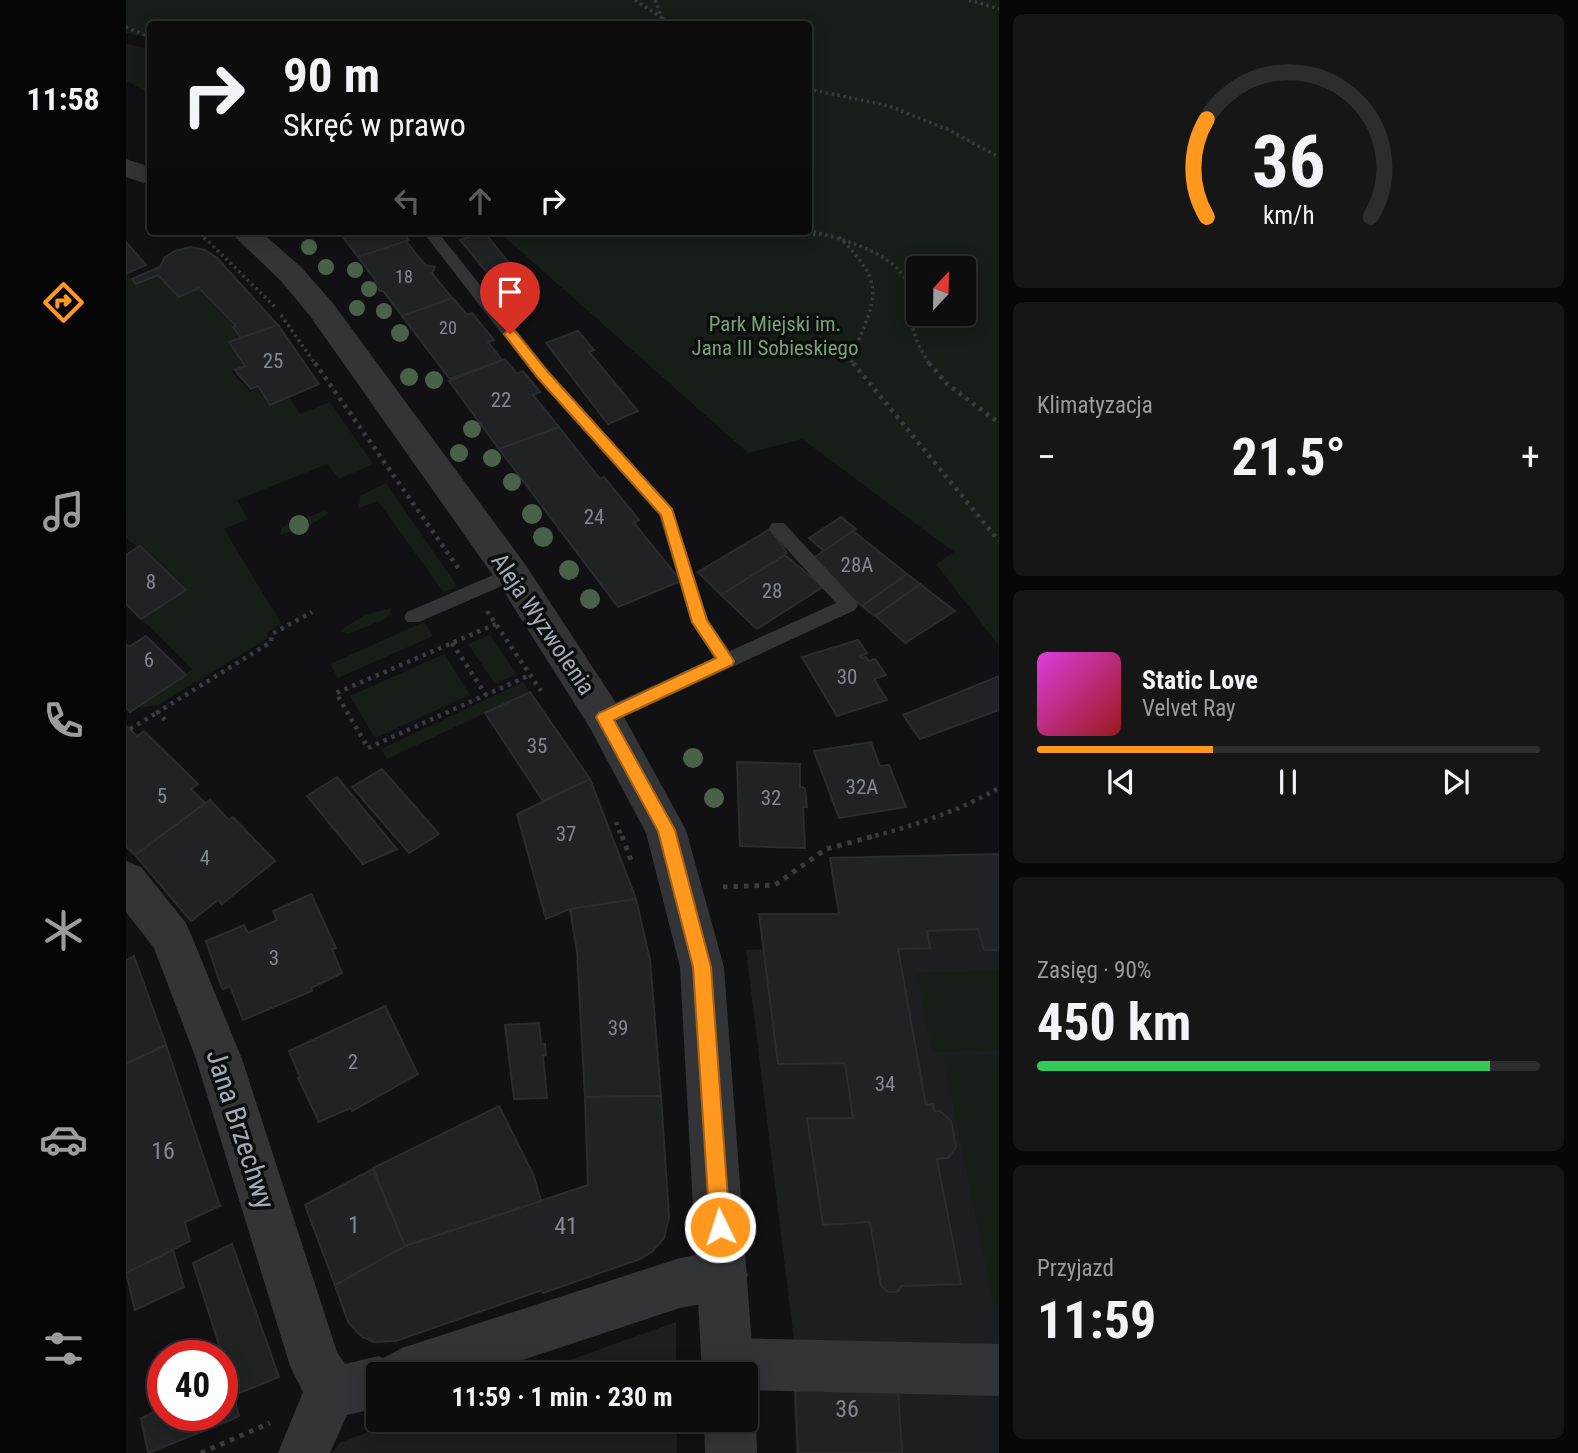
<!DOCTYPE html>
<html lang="pl">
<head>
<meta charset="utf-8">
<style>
  :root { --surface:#0d0d0e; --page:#161617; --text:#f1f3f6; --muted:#9a9c9e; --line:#2d2d2e; --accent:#ff981d }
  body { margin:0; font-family:"Roboto Condensed",sans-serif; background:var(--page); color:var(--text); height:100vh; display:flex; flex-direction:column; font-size:26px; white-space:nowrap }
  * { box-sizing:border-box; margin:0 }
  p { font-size:23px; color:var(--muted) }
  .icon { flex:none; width:38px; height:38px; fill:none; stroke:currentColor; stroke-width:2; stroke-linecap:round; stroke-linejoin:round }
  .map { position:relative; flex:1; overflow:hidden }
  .sheet { display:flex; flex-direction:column; gap:14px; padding:14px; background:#070708; width:579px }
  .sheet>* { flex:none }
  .banner { position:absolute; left:21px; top:21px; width:665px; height:214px; border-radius:7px; box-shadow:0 4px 18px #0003,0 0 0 2px var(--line); background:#0d0d0e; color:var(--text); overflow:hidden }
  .needle { width:46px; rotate:22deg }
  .controls { position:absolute; left:780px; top:256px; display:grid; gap:14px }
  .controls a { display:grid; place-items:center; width:70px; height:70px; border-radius:7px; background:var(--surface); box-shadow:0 4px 18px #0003,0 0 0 2px var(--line); font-size:35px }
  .speed { position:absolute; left:21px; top:1340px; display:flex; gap:14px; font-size:35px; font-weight:700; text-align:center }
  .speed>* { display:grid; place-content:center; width:91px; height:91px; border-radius:50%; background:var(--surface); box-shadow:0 4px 18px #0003,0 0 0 2px var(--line); line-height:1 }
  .speed .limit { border:10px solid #d22; background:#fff; color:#111 }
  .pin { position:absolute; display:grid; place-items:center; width:60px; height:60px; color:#fff; margin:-72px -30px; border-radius:50% 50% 50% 0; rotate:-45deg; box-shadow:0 0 7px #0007 }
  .pin .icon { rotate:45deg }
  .me { position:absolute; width:77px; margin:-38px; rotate:356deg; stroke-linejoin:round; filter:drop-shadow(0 0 5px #0008) }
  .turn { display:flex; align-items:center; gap:24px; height:147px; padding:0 21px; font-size:32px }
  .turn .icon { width:91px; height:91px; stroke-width:2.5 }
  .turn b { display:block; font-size:49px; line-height:60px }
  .lanes { display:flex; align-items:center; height:66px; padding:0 21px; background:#0003; justify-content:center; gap:35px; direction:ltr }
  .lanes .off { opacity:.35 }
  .big { font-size:52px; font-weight:700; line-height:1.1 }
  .sheet .tile { flex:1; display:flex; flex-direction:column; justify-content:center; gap:10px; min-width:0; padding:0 24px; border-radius:10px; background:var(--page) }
  .sheet .dial { align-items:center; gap:0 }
  .dial svg { height:182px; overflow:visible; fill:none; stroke:var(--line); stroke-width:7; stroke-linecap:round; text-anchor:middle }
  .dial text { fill:var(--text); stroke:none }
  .song { display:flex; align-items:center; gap:21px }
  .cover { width:84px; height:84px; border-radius:10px; background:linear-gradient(135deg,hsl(300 70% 55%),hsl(0 70% 35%)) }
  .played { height:7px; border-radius:4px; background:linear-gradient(90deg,var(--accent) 35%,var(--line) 35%) }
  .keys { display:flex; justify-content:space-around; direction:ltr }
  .heat { display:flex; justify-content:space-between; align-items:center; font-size:38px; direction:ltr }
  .charge { height:10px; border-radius:5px; background:linear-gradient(90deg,#34c759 90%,var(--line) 0) }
  .trip { position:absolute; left:240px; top:1362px; width:392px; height:70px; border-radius:7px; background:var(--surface); box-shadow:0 4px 18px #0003,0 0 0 2px var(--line); font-weight:700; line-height:70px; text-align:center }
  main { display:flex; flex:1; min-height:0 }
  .menu { display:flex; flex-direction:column; width:126px; justify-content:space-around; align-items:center; background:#050506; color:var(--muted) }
  .menu .icon { width:49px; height:49px }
  .menu .active { color:var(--accent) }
  .menu b { font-size:32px; color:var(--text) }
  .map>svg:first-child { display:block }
</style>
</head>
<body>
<main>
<nav class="menu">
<b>11:58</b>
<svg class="icon active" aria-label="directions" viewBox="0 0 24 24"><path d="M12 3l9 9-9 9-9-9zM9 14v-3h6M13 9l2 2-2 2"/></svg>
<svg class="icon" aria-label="music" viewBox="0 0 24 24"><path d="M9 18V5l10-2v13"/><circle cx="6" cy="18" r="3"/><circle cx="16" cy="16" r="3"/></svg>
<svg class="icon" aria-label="phone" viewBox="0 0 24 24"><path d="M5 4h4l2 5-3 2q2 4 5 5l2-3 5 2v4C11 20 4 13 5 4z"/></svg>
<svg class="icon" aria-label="climate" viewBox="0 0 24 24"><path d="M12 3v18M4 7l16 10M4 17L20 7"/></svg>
<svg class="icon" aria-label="car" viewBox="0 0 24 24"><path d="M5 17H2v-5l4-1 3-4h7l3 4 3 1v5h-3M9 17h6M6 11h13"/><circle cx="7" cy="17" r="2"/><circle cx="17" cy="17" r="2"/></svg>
<svg class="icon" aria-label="filters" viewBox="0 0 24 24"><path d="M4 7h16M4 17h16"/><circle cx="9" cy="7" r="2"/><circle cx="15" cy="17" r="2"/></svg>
</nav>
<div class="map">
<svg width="873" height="1453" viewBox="0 0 873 1453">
  <rect width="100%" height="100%" fill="#111113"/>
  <!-- built -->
  <g fill="#1d1e20">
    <path d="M873 854V1353L669 1348 620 950 638 949 633 914H713L704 858Z"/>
    <path d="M550 1322V1374H405Z"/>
    <path d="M667 1379 873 1391V1453H670Z"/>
    <path d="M278 1419H551V1453H205L215 1442Z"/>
  </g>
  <!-- green -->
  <g fill="#171e17" fill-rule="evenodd">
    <path d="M0 0H873V646L810 564 828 552 676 439 622 453 372 231H682V24H24V38L0 33ZM793 268H838V313H793Z"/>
    <path d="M0 44 24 49V94L3 82 0 83Z"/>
    <path d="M0 273 11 284 32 275 53 297 73 288 110 326 107 328 115 338 104 342 117 366 105 371 124 392 131 389 145 405 164 398 174 414 204 402 247 464 213 479 201 464 111 500 122 519 98 529 155 623 141 633 142 638 32 705 12 708 66 669 13 616 57 585 0 538Z"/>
    <path d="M260 483 331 586 318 593 252 501 233 508 234 496Z"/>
    <path d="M199 511 203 513 181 527 154 535 155 529 162 523Z"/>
    <path d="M265 608 264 614 257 620 222 634 213 631 237 616Z"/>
    <path d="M298 622 307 636 212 678 204 664Z"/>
    <path d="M364 635 391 674 369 684 342 644Z"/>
    <path d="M318 654 344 695 249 738 224 696Z"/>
    <path d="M397 682 404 692 261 759 255 749Z"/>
    <path d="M873 971V1050L806 1052 791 973Z"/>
    <path d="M873 1055V1304H868L817 1057Z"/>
  </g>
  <!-- building -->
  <g fill="#212224" stroke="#2b2c2f" stroke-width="2">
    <path d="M212 231H276L283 240 232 257Z"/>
    <path d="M358 232 392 274 369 282 334 240Z"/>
    <path d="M280 241 299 265 309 267 306 273 326 298 276 316 257 291H254L247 283 250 281 232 257Z"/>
    <path d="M0 242 20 265 0 274Z"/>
    <path d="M65 247 79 250 91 258 152 325 115 338 107 327 110 326 73 288 53 297 32 275 10 284 6 279 34 267 39 257 49 251Z"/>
    <path d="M327 298 341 315 346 313 368 340 362 342 376 360 324 379 276 316Z"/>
    <path d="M152 325 193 384 144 405 132 386 125 389 111 373 109 370 119 366 103 342Z"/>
    <path d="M452 331 468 350 463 352 512 411 482 424 420 343Z"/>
    <path d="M379 359 391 374 397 371 414 392 407 395 433 427 373 449 323 381Z"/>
    <path d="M433 427 474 479 478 477 513 520 508 523 555 581 492 607 373 449Z"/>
    <path d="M715 517 730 529 698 551 683 538Z"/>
    <path d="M644 529 661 553 595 595 572 572Z"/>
    <path d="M727 531 781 574 736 606 683 561Z"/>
    <path d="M14 546 60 590 15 619 0 604V555Z"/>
    <path d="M659 555 697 587 631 629 595 595Z"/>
    <path d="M781 574 794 584 749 616 736 606Z"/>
    <path d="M794 584 829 611 779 643 750 616Z"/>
    <path d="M20 636 60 675 4 712 0 708V645L4 646Z"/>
    <path d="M732 640 741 653 734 656 736 658 740 657 743 661 749 659 760 675 748 679 761 700 711 716 676 657Z"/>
    <path d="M873 676V710L794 739 777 715Z"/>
    <path d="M404 692 464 779 417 801 359 713Z"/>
    <path d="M0 726 11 736 18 731 72 784 65 789 79 803 9 855 0 846Z"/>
    <path d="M745 742 754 766 763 765 780 807 713 818 688 751Z"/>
    <path d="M611 762 674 764V787L679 788 681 807H677L679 848 614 846Z"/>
    <path d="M256 769 313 834 283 853 226 787Z"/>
    <path d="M211 777 271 849 237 864 181 796Z"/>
    <path d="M464 779 510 899 444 909 420 919 391 814Z"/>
    <path d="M84 800 103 820 107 817 149 861 96 904 92 900 65 921 9 855Z"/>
    <path d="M873 854V950H858L852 929 801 931 804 948 772 949 800 1105 807 1104 808 1111H814L825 1121 830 1147 822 1158 811 1159 835 1284 776 1286 771 1292H762L755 1286 744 1222 697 1225 681 1118H727L719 1063 652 1064 633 914H713L704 858Z"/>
    <path d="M185 894 210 948 206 949 216 973 185 988 186 991 117 1020 104 986 97 989 95 986 80 941 118 925 122 933 151 920 147 911Z"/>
    <path d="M510 899 524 960 535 1096 459 1097 451 951 444 909Z"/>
    <path d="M8 956 40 1045 0 1064V960Z"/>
    <path d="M259 1006 292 1074 226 1111 224 1108 193 1122 172 1078 174 1077 163 1051Z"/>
    <path d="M413 1023 415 1044H419L420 1055 417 1056 421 1098 388 1099 379 1025Z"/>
    <path d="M40 1045 94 1206 59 1222 64 1241 0 1273V1064Z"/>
    <path d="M535 1096 543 1217 538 1238 527 1251 514 1259 417 1293 416 1290 270 1341 248 1342 236 1337 222 1322 209 1285 279 1246 462 1185 459 1097Z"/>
    <path d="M373 1106 408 1176 415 1201 279 1246 247 1168Z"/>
    <path d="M247 1169 279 1246 209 1285 179 1205Z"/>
    <path d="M106 1244 153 1377 109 1395 67 1263Z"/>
    <path d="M47 1250 58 1287 9 1310 0 1273Z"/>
    <path d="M104 1381 113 1416 100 1422 96 1407V1384Z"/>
    <path d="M669 1384 772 1390 776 1453H672Z"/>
    <path d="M96 1407 100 1422 22 1453 15 1418 37 1408V1416H96Z"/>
  </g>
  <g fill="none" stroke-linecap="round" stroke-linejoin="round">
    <!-- path-far2 -->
    <g stroke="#383b40" stroke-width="3.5" stroke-dasharray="2.5 3.5" stroke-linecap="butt">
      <path d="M509 0 536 18"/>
      <path d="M529 0 536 18"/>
      <path d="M843 0 873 9"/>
      <path d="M535 24 536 18 546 24"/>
      <path d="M0 27 24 37"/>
      <path d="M682 89 763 106 823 130 873 157"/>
      <path d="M682 230C716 240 775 252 785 292 787 301 786 311 786 320 787 337 795 350 804 365"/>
      <path d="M68 231 81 240 150 308"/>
      <path d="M645 231 694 235"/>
      <path d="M713 237C766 289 746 301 725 360L728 365"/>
      <path d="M155 315 190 365"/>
    </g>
    <!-- path-far1 -->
    <g stroke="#383b40" stroke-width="4.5" stroke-dasharray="3.5 5" stroke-linecap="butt">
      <path d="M189 363 335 572"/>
      <path d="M727 363 873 541"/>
      <path d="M803 363 821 384 873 423"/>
      <path d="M361 611 415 691"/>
      <path d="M370 624 210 693 242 748 404 675"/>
      <path d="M326 643 360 695"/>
      <path d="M39 720 32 712 145 642 146 634 186 612"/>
      <path d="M4 729 32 712"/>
      <path d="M490 822 496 838"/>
      <path d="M741 838C787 826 831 812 873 788"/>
    </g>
    <!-- path -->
    <g stroke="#383b40" stroke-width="5" stroke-dasharray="4.5 6" stroke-linecap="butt">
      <path d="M496 836 506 863"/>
      <path d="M597 887 649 885 700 849 748 836"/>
      <path d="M75 1453 144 1423"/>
    </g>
    <!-- service -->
    <g fill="#323438" fill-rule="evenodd">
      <path d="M296 231H311L423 371 547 509 582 620 604 651 710 603 646 533 643 528 646 523H658L729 600 732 605 729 610 485 723 478 725 471 723 468 717 471 711 588 658 565 622 533 515 411 379Z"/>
      <path d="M386 567 392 569 395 574 392 579 293 622H281L278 617 281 612Z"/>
    </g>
    <!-- minor -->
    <g fill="#323438" fill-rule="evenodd">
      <path d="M0 861 15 867 60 923 66 937 116 1059 211 1352 219 1364 252 1356 257 1358 276 1348 554 1258 597 1250 614 1258 622 1275 614 1292 597 1300 554 1308 354 1374H252V1408L221 1415 204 1453H152L177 1392 164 1366 70 1059 28 948 0 912Z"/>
      <path d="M601 1338 873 1344V1396L620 1390V1374H579L575 1364 583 1346Z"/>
    </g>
    <!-- tertiary -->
    <g fill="#323438" fill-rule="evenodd">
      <path d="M0 159 24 167V185L0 177Z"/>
      <path d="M103 231H134L175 267 206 302 399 564 492 706 560 830 598 967 628 1374 620 1392V1374H576L554 967 520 833 464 728 373 584 184 316 155 281Z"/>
      <path d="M620 1399 630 1419 631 1453H579L578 1419H620Z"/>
    </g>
  </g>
  <!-- trees -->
  <g fill="#4a6149">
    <circle cx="183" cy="247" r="8"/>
    <circle cx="200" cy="267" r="8"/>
    <circle cx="229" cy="270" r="8"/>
    <circle cx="243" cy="289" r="8"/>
    <circle cx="231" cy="308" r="8"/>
    <circle cx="258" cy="311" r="8"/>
    <circle cx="274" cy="333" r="9"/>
    <circle cx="283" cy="377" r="9"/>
    <circle cx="308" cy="380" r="9"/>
    <circle cx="346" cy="429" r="9"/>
    <circle cx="333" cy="453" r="9"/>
    <circle cx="366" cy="458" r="9"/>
    <circle cx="386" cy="482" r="9"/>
    <circle cx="406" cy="514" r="10"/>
    <circle cx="173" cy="525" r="10"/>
    <circle cx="417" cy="537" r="10"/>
    <circle cx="443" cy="570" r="10"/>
    <circle cx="464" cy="599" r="10"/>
    <circle cx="567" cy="758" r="10"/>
    <circle cx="588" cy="798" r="10"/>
  </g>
  <!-- route -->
  <path fill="#ff981d" stroke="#a66313" stroke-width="2" d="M384 329 389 331 422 372 546 509 581 620 608 661 606 665 488 720 549 830 585 967 604 1227 601 1234 594 1237 587 1234 584 1227 567 967 532 831 470 717 473 713 590 658 566 622 535 515 412 378 378 334Z"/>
  <g text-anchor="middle" stroke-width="7" stroke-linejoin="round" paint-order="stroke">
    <!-- far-number labels -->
    <g font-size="18" fill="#818891">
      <text x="278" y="283">18</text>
      <text x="322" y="334">20</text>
    </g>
    <!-- far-park labels -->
    <g font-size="21" fill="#79a276" stroke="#0c0d0e">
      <text x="649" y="331">Park Miejski im.<tspan x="649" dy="24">Jana III Sobieskiego</tspan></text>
    </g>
    <!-- number labels -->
    <g font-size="21" fill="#818891">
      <text x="147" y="368">25</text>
      <text x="375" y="407">22</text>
      <text x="468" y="524">24</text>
      <text x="731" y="572">28A</text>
      <text x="25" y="589">8</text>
      <text x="646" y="598">28</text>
      <text x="23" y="667">6</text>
      <text x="721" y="684">30</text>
      <text x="411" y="753">35</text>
      <text x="736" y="794">32A</text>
      <text x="36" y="803">5</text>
      <text x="645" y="805">32</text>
      <text x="440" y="841">37</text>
      <text x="79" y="865">4</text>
      <text x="148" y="965">3</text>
      <text x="492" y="1035">39</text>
      <text x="227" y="1069">2</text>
      <text x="759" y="1091">34</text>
    </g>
    <!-- street labels -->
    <g font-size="24" fill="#a1aab5" stroke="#0c0d0e">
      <text transform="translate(417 624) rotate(56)" y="8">Aleja Wyzwolenia</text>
    </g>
    <!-- near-number labels -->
    <g font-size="24" fill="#818891">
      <text x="37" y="1159">16</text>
      <text x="228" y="1233">1</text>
      <text x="440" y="1234">41</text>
      <text x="721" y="1417">36</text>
    </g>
    <!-- near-street labels -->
    <g font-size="28" fill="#a1aab5" stroke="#0c0d0e">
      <text transform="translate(115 1129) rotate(72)" y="10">Jana Brzechwy</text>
    </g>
  </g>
</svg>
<div class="controls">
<a><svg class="needle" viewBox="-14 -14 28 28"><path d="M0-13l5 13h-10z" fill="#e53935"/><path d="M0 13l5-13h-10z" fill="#9a9c9e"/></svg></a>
</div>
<div class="speed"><div class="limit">40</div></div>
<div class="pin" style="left:384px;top:334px;background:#d93025"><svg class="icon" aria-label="arrive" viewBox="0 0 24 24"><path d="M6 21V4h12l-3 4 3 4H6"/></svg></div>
<svg class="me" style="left:594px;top:1227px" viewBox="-20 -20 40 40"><circle r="17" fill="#ff981d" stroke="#fff" stroke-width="3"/><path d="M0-11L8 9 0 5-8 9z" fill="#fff"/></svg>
<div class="trip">11:59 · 1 min · 230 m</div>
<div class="banner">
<div class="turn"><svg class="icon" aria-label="right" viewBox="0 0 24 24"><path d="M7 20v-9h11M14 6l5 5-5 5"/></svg><div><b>90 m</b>Skręć w prawo</div></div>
<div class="lanes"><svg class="icon off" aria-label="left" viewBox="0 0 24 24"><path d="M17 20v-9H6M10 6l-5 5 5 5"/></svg><svg class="icon off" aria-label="ahead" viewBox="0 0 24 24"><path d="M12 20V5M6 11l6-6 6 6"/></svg><svg class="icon" aria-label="right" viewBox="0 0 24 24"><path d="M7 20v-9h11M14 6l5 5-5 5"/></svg></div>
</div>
</div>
<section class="sheet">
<div class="tile dial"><svg viewBox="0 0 100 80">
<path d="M14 69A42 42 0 1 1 86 69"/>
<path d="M14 69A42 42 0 0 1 14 26" stroke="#ff981d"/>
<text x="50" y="56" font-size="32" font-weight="700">36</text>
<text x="50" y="72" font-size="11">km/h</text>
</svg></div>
<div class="tile"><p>Klimatyzacja</p>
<div class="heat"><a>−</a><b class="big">21.5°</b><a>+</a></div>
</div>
<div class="tile">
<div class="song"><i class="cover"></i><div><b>Static Love</b><p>Velvet Ray</p></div></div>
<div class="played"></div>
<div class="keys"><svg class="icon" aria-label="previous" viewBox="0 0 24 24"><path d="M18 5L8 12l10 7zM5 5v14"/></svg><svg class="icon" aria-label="pause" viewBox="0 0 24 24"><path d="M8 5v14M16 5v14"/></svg><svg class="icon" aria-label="next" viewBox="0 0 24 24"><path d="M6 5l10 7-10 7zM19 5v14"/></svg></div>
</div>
<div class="tile"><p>Zasięg · 90%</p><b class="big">450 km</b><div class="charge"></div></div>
<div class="tile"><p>Przyjazd</p><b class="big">11:59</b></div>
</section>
</main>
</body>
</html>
